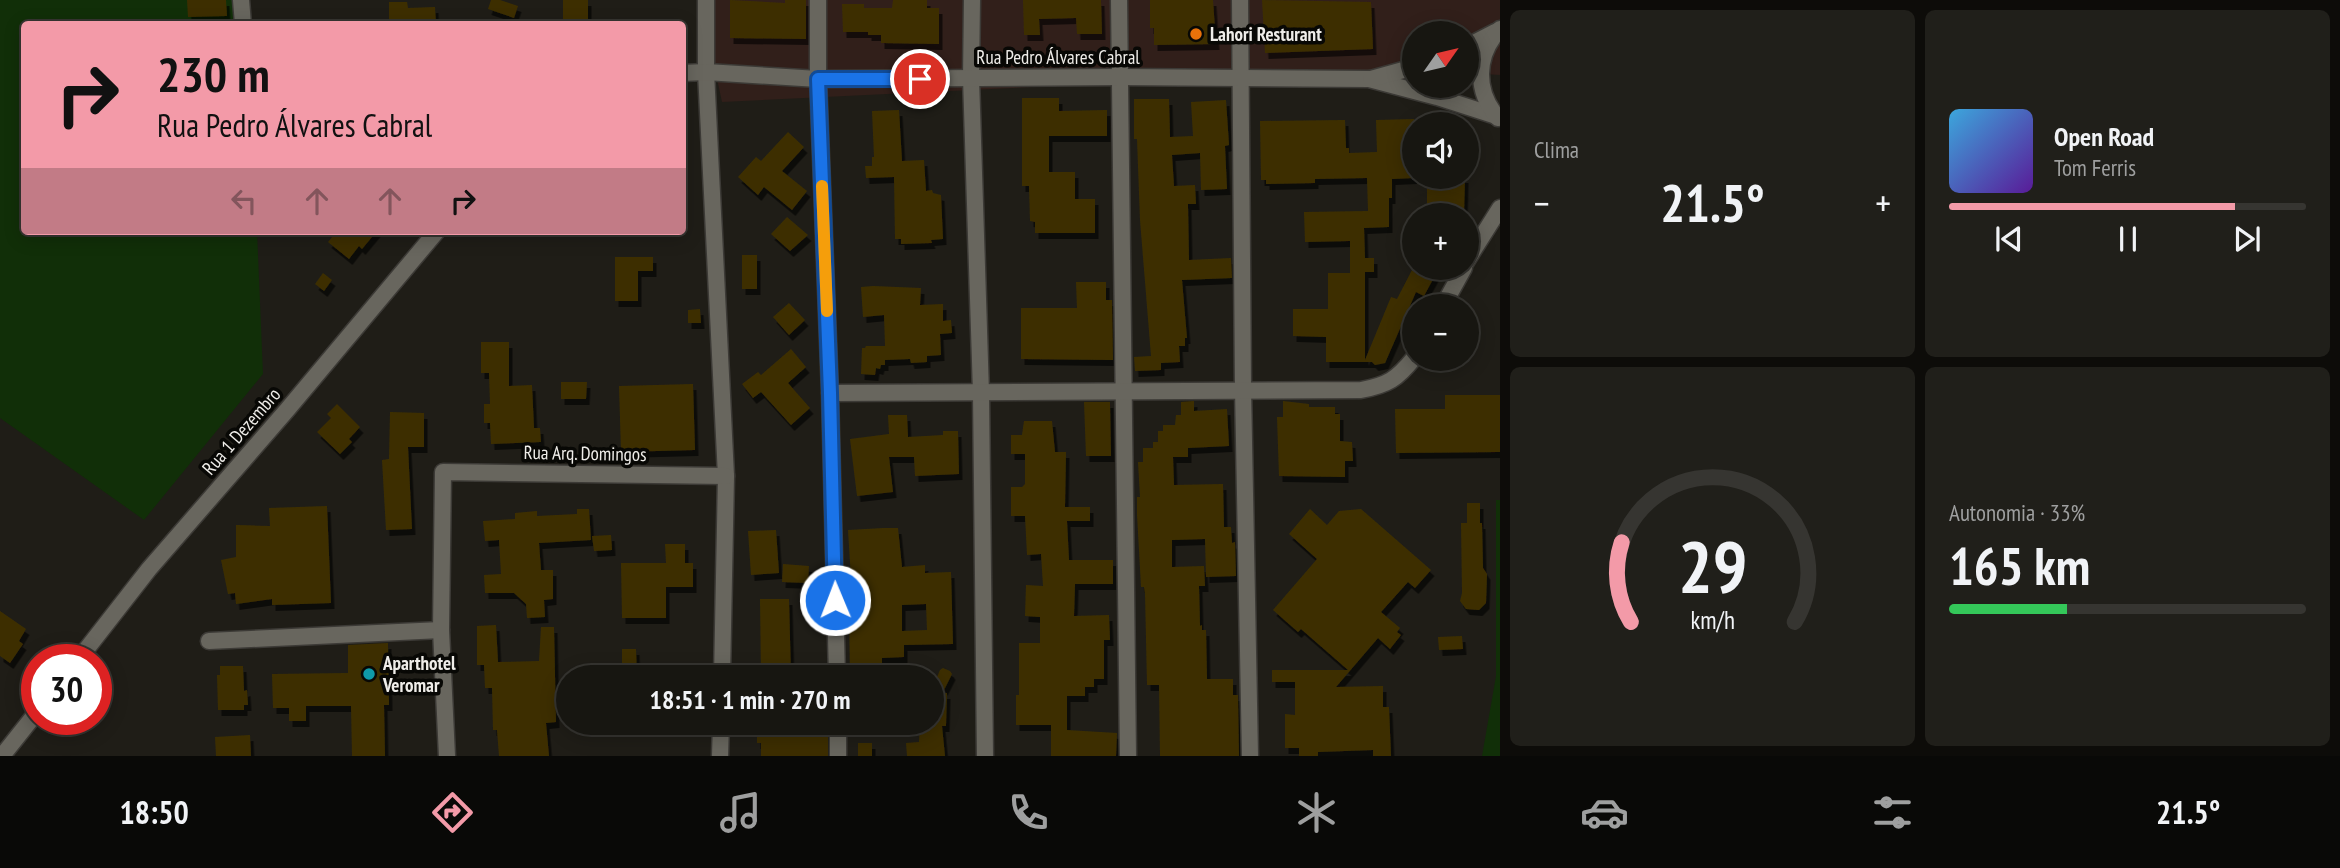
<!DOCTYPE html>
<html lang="pt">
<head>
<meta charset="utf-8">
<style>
  :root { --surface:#171611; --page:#201f1a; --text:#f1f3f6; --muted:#9e9f9f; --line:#363531; --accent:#f39aa8 }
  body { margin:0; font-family:"PT Sans Narrow",sans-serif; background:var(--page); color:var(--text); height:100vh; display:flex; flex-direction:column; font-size:26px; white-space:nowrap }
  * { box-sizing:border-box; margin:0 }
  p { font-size:23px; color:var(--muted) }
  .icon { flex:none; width:38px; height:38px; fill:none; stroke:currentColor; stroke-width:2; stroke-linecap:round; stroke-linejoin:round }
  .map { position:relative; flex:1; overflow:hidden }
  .side { display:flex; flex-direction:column; gap:10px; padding:10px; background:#0d0c09; width:840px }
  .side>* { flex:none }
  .hud { position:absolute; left:21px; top:21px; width:665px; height:214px; border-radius:7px; box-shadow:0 4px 18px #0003,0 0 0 2px var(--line); background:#f39aa8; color:#111; overflow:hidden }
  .needle { width:46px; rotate:56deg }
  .tools { position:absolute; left:1402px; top:21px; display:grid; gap:14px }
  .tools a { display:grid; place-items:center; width:77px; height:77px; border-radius:50%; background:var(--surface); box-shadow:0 4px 18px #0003,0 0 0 2px var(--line); font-size:35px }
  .speed { position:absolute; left:21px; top:644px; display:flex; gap:14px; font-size:35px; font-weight:700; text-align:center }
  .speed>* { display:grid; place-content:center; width:91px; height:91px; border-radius:50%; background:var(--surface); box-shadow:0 4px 18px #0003,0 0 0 2px var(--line); line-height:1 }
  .speed .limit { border:10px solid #d22; background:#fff; color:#111 }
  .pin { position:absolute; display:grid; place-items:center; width:60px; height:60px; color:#fff; margin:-30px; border:4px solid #fff; border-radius:50%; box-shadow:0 2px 7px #0007 }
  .me { position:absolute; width:77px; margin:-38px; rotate:359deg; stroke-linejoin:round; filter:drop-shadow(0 0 5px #0008) }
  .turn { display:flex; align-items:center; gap:24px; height:147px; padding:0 21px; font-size:32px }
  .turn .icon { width:91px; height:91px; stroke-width:2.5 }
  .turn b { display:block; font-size:49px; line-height:60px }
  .lanes { display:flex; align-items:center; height:66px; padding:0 21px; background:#0003; justify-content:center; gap:35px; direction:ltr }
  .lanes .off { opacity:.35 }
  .big { font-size:52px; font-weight:700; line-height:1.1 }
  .side .card { flex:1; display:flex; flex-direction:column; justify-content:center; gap:10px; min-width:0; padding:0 24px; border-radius:10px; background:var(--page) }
  .side .dial { align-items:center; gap:0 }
  .dial svg { height:182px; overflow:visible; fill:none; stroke:var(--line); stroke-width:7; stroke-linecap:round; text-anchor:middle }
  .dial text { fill:var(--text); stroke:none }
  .song { display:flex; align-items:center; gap:21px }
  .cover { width:84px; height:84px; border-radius:10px; background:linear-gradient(135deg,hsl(200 70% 55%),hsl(270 70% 35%)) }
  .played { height:7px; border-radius:4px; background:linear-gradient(90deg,var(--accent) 80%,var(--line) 80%) }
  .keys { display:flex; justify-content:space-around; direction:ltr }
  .heat { display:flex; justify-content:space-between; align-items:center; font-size:38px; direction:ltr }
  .charge { height:10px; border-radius:5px; background:linear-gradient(90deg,#34c759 33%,var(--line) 0) }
  .side .tiles { flex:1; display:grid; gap:10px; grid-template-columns:repeat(2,1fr) }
  .trip { position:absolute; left:556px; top:665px; width:388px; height:70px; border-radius:35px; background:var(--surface); box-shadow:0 4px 18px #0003,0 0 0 2px var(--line); font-weight:700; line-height:70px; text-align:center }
  .menu { display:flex; height:112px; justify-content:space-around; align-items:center; background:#090907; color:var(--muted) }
  .menu .icon { width:49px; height:49px }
  .menu .on { color:var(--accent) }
  .menu b { font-size:32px; color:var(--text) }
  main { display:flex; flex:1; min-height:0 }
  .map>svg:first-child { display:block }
</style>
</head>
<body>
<main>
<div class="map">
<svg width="1500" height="756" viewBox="0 0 1500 756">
  <defs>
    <filter id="shadow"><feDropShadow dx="3.5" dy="6" stdDeviation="0" flood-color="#0009"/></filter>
  </defs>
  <rect width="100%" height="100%" fill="#1f1d17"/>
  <!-- commercial -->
  <path fill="#311f1a" d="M700 0H1500V75L1467 73 1466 33H1414V72H1344L722 102Z"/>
  <!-- green -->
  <g fill="#112f08">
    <path d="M0 0H247L248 24H24V231H257L263 374 144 520 0 418Z"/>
    <path d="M1496 500H1500V756H1482L1496 676Z"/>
  </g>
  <!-- building -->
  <g fill="#3d2f00" fill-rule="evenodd" filter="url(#shadow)">
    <path d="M187 0H226L227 16 188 17Z"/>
    <path d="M491 0H500L518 6 514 18 488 9Z"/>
    <rect x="563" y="0" width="25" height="24"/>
    <path d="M730 0 785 3V0H806V39L730 38Z"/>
    <path d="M893 0H927V8H939V44L881 43V35H868V32H843L842 4H864V8H892Z"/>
    <path d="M1023 0H1101L1102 34H1077L1076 18 1039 19 1040 35H1024Z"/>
    <path d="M1150 0H1213L1216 44 1154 45V28H1150Z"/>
    <path d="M1262 0 1371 2 1373 49 1265 53Z"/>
    <path d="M389 2H407L408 8 435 7 436 24H389Z"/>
    <path d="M1022 98H1059V111L1107 110V136H1049V172H1075V199H1095V233H1035V222L1030 221 1029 186H1022Z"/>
    <path d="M1134 99H1169L1170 137 1193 136 1191 102 1226 100 1229 145 1225 146 1227 189 1201 190 1200 153 1172 155 1174 186 1195 185 1196 204H1188L1189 260 1231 258 1232 278 1182 280 1187 338H1185V346H1179L1180 362 1161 363V370L1135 371 1134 357 1151 356 1140 220 1137 139H1134Z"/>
    <path d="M899 110 902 161 924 160 926 191 932 190 933 193 941 195 943 239 931 240 932 243 901 244V239H895L894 177 866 178 865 166H872V157H874L872 111Z"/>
    <path d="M1414 119V178L1392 179V198H1389V227L1364 228 1365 258H1374V272H1365V360L1391 297 1397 299 1413 268H1439L1424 296 1416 292 1385 363 1375 365 1372 362H1326V337L1293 336V309H1328V273H1350V241L1305 242 1304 212 1368 211 1367 178 1315 179V183L1266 184V180H1261L1260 121 1345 120 1346 148H1349V153L1377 152 1376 120Z"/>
    <path d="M788 132 804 147 782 171 807 191 792 210 764 187 758 195 738 177 756 157 761 161Z"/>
    <path d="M1427 177H1465L1464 215H1440V205H1427Z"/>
    <path d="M787 217 808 235 790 251 771 234Z"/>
    <path d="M337 231H377L362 249 359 246 349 259 328 242Z"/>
    <rect x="742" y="255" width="15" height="34"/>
    <path d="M615 257H653V271H638V301H615Z"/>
    <path d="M323 273 332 280 324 291 315 284Z"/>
    <path d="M1076 282H1106V300H1112L1113 360 1021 359V308H1077Z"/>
    <path d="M873 286 921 288 920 305 943 304V321L951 320 952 333 940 334 941 355 927 356V362L911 363 910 359 885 360V365H881L880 369 876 368 875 375 861 374 862 348H865L866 346H885L884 315 863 317 861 287Z"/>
    <path d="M789 303 805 320 789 335 773 317Z"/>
    <path d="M700 309 701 323H688V310Z"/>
    <path d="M481 342H509V386L532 385 534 428H540L541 442 491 444 490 423H484V404H490L489 373H481Z"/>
    <path d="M791 349 806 367 788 383 810 408 791 425 761 392 753 398 742 384 758 372 761 375Z"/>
    <path d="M561 382H587L586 399H561Z"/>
    <path d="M693 384 695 450 621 452 619 386Z"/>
    <path d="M1445 395H1500V452L1396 453 1395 409H1445Z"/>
    <path d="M1194 401V411L1227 409 1229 446 1188 448V457H1173L1174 485 1223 484 1224 527H1231L1232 543 1235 542 1236 576 1206 577 1205 539 1172 540V567L1204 566 1205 586H1199L1200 626 1202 625V630H1206L1207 679H1233V695H1238L1239 756H1160L1159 685H1147L1145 593 1144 587H1141L1137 514V497H1140L1138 462H1143V448H1153V442H1158V431H1163V425H1175L1176 415H1181V402Z"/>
    <path d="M1283 401 1309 404V407H1335V414H1340V441L1352 442 1353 461H1345V477L1279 476 1277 417H1283Z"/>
    <path d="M1084 402H1110L1111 456H1086Z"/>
    <path d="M337 404 360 427 349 439 352 442 340 454 317 432 331 418 327 414Z"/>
    <path d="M390 412 424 413V447H408L412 529 386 530 382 460 389 459Z"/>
    <path d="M888 415H907L908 437 943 435V431H958L959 474 915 476 914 457H889L893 492 857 496 850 439 889 434Z"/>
    <path d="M1024 421H1052L1055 452H1066L1065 507H1090V521H1067L1069 560H1113V584H1075L1074 616 1109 615 1110 640H1104V679H1094V687H1085V696H1067V730L1117 733 1116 756H1051V725H1016V695H1019V643H1040V617L1025 616 1026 585 1043 586 1041 554 1027 555 1025 516H1011V487H1022L1025 484V454H1011V435H1022Z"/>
    <path d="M1467 503H1480V523H1482L1483 568 1487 574 1486 603 1479 610 1466 609 1460 601 1462 593 1461 523H1467Z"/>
    <path d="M327 506 331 603 272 605V599L236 604 235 593 228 594 221 560 236 557V525L270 526 269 508Z"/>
    <path d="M577 509H589L591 540 539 543 541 570H553V599L544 600 545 617 527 618 526 604 514 593H485L484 575 501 574 499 540 485 541 483 521 515 519V513L537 511V516L577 514Z"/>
    <path d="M1310 509 1327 525 1339 511 1361 509 1431 570 1415 588 1408 582 1381 612 1400 628 1397 632 1401 635 1390 649 1378 638 1336 687 1383 686V707H1389L1391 756H1373V750L1318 752V756H1299V748H1285V714L1295 715V682H1272V670H1348L1301 629 1298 632 1273 610 1317 559 1289 534Z"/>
    <path d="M884 528H898L902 567 925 565V573L951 572 953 644 904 645V657L882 658V677H850L849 611 853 612 848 530ZM926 604 927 630 902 631V605Z"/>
    <path d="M776 530 779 573 751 575 748 531Z"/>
    <path d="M611 535 612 550 594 551 592 536Z"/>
    <path d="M665 544H685V563H693V587H666V618H622L621 563H666Z"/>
    <path d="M783 564 809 566 808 583 782 582Z"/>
    <path d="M760 599H789L791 677H761Z"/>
    <path d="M0 611 26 629 19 641 23 644 10 663 0 656Z"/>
    <path d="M496 625 498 662 539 661 541 627H554L556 722 546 723 549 756H499L497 730H493L492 688H485L484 665H477V626Z"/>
    <path d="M1462 636 1463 649 1439 650 1438 637Z"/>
    <path d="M388 643 389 705H384L385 756H352L351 706H306V721H289V708H273L272 674 348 673V645Z"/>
    <path d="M622 649H636L637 677H622Z"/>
    <path d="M220 666H243L244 691 247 690 248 705H244V710H218L217 675H220Z"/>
    <path d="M943 668 950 671 952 674 944 690 937 677 940 670Z"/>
    <path d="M933 693H947L946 726H942L945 756H907L906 743 919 742 920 723H933Z"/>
    <path d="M757 723H828V756H761V743H757Z"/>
    <path d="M250 735 251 756H216L215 737Z"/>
    <rect x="858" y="743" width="14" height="13"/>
  </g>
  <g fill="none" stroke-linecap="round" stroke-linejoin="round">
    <defs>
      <g id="minor">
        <path d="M241 0 243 24"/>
        <path d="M706 0V72L726 476 722 677"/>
        <path d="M818 0V79L830 393 837 677"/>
        <path d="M972 0 971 78 981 393 985 756"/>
        <path d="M1119 0 1128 756"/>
        <path d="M1240 0 1243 389 1250 756"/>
        <path d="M1466 47 1495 32"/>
        <path d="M682 73 706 72 818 79 1121 77 1369 79 1437 97 1496 116"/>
        <path d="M1371 79 1414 67"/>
        <path d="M1498 118C1475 91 1475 56 1500 29"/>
        <path d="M1466 262 1500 208"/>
        <path d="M1443 306 1464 268"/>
        <path d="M830 393 1361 390C1388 385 1397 379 1414 358"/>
        <path d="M209 641 441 630"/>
        <path d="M78 660 149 569 287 410 437 231"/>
        <path d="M838 723V756"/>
        <path d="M2 756 37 712"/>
        <path d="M447 756 441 630 443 472 726 476"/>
        <path d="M720 756 721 723"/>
      </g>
    </defs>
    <!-- minor casing -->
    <use href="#minor" stroke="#3c3a36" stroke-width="19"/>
    <!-- minor -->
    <use href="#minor" stroke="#68665e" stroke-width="16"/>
  </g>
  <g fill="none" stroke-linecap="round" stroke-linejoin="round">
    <defs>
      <path id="route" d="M835 600 830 393 818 79H920"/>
    </defs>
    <!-- route casing -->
    <use href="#route" stroke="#114b97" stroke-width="18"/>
    <!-- route -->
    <use href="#route" stroke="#1a73e8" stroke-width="12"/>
    <!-- slow -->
    <path stroke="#f59e0b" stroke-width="12" d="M822 186 827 311"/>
  </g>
  <!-- markers -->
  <circle fill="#e8710a" stroke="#080805" stroke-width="2.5" cx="1196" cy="34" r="7"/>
  <circle fill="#0f9aa8" stroke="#080805" stroke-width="2.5" cx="369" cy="674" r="7"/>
  <g text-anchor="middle" stroke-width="7" stroke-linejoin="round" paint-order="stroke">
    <!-- poi labels -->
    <g font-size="19" font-weight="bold" fill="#efede9" stroke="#080805" text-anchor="start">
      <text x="1210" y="41">Lahori Resturant</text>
      <text x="383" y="670">Aparthotel<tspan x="383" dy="22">Veromar</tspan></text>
    </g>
    <!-- street labels -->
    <g font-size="19" fill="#efede9" stroke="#080805">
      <text x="1058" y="64">Rua Pedro Álvares Cabral</text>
      <text transform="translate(241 431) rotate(-49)" y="7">Rua 1 Dezembro</text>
      <text transform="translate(585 453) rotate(1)" y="7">Rua Arq. Domingos</text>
    </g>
  </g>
</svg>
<div class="tools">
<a><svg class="needle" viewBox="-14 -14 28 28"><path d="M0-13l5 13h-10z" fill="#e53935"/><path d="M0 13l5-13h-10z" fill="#9e9f9f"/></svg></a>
<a><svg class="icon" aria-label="sound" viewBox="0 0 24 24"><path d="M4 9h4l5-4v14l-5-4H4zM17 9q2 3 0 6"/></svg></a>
<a>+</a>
<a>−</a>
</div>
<div class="speed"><div class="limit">30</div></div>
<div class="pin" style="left:920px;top:79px;background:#d93025"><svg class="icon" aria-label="arrive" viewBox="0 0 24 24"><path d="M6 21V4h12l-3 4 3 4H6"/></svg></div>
<svg class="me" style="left:835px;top:600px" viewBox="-20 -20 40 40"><circle r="17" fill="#1a73e8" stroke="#fff" stroke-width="3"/><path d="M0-11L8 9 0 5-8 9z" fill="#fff"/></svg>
<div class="trip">18:51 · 1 min · 270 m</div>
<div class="hud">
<div class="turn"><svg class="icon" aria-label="right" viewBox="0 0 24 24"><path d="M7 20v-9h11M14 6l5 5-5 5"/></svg><div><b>230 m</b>Rua Pedro Álvares Cabral</div></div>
<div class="lanes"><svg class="icon off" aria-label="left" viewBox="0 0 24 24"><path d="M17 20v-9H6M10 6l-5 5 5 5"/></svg><svg class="icon off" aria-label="ahead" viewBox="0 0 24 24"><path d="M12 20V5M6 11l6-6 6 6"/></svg><svg class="icon off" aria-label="ahead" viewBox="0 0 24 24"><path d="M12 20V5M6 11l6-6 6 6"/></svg><svg class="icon" aria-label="right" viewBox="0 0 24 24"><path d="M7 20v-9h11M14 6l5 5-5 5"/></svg></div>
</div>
</div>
<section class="side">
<div class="tiles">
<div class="card"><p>Clima</p>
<div class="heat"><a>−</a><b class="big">21.5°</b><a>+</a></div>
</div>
<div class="card">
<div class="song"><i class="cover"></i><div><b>Open Road</b><p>Tom Ferris</p></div></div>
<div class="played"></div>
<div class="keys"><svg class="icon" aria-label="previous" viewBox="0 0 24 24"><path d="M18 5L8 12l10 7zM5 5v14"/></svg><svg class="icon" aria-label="pause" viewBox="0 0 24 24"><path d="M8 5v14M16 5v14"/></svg><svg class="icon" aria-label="next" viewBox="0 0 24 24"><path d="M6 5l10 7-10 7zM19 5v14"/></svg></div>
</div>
<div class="card dial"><svg viewBox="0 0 100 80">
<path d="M14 69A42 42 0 1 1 86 69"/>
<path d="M14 69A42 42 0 0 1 10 34" stroke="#f39aa8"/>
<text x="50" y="56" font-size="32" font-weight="700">29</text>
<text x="50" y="72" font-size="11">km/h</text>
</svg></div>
<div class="card"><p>Autonomia · 33%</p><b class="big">165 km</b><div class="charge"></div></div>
</div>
</section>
</main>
<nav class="menu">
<b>18:50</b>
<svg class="icon on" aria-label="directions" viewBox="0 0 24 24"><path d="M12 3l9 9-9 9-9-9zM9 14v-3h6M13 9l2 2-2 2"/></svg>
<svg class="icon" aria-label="music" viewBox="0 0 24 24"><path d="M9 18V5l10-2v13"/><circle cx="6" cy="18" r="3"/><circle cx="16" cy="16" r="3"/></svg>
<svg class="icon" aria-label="phone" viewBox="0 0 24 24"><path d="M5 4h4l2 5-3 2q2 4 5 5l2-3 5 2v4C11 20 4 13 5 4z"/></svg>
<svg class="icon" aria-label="climate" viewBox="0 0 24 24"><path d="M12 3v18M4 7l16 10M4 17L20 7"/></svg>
<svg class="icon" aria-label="car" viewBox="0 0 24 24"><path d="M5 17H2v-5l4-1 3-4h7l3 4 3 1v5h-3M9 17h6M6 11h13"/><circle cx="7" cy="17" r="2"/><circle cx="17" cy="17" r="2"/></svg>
<svg class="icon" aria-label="filters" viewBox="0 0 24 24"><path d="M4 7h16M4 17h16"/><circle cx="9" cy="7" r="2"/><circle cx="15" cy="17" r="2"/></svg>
<b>21.5°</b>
</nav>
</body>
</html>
